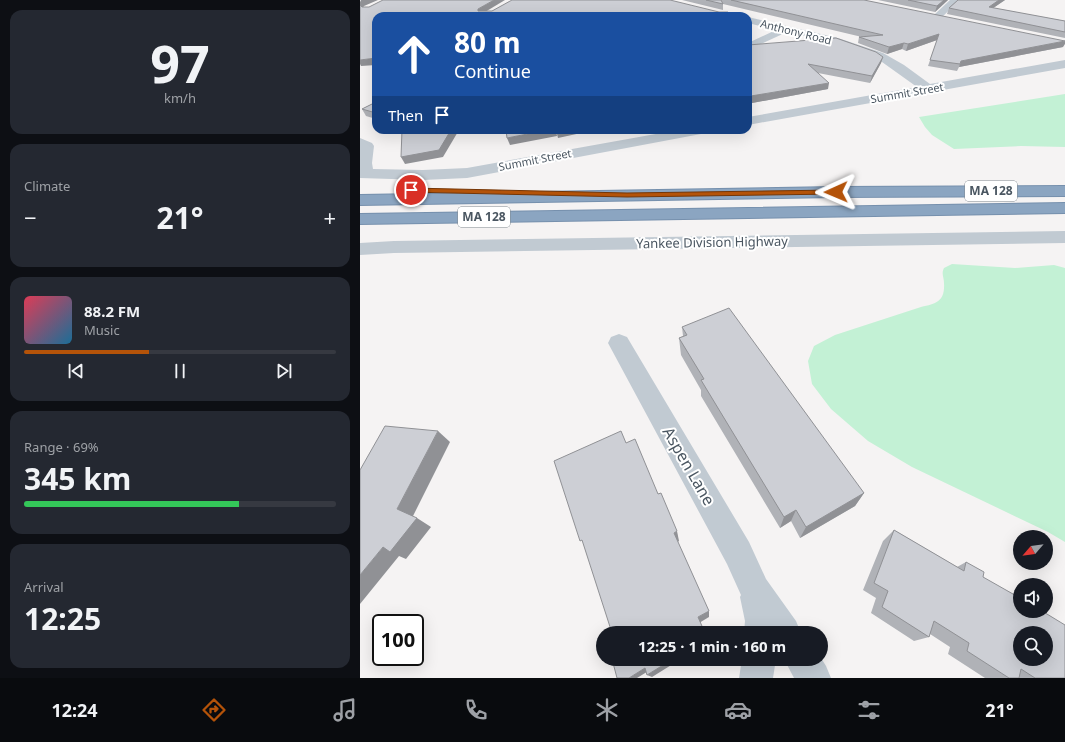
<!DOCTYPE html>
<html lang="en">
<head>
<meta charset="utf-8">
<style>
  :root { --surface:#171b24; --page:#242831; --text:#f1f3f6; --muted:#9ea1a6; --line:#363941; --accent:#b45309 }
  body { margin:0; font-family:"Noto Sans",sans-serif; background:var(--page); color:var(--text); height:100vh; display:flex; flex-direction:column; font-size:15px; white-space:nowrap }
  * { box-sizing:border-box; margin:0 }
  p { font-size:13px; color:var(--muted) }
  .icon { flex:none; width:22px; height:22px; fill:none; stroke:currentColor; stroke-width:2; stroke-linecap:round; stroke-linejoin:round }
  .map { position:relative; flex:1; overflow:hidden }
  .drawer { display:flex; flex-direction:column; gap:10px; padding:10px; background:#0d0f14; width:360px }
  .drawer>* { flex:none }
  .guide { position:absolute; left:12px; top:12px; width:380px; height:122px; border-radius:12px; box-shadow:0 4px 16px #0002; background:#1a4fa0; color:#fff; overflow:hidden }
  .needle { width:26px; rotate:242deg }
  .tools { position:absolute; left:653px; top:530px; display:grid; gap:8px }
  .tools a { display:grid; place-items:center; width:40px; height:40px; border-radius:50%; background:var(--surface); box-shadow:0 4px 16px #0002; font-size:20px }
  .speed { position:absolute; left:12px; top:614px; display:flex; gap:8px; font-size:20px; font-weight:700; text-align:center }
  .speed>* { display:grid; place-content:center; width:52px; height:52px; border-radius:50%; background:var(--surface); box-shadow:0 4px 16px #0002; line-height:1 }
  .speed .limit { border:2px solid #111; border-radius:6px; background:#fff; color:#111 }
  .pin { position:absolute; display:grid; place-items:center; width:34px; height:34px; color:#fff; margin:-17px; border:2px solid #fff; border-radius:50%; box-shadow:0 1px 4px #0007 }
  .me { position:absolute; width:44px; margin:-22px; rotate:269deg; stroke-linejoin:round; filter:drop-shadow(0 0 3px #0008) }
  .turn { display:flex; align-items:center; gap:14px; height:84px; padding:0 16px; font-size:18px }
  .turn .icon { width:52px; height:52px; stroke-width:2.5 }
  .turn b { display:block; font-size:28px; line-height:34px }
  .then { display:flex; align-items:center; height:38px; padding:0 16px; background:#0003; gap:8px; font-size:15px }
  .big { font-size:30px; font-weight:700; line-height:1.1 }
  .drawer .widget { flex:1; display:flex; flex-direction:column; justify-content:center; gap:6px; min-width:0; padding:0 14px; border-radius:12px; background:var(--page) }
  .drawer .dial { align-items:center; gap:0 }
  .dial b { font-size:52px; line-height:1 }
  .song { display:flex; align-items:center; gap:12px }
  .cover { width:48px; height:48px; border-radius:6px; background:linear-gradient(135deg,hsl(350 70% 55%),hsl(200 70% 35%)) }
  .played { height:4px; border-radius:2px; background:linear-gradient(90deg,var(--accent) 40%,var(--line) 40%) }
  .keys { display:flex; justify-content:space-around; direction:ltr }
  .heat { display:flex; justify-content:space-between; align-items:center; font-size:22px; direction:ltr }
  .charge { height:6px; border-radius:3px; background:linear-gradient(90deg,#34c759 69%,var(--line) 0) }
  .trip { position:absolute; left:236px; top:626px; width:232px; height:40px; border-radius:20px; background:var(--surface); box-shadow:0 4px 16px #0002; font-weight:700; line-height:40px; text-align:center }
  .menu { display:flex; height:64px; justify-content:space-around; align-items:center; background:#090b0e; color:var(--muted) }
  .menu .icon { width:28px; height:28px }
  .menu .selected { color:var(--accent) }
  .menu b { font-size:18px; color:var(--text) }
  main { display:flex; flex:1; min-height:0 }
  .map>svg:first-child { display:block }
</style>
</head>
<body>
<main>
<section class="drawer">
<div class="widget dial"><b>97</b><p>km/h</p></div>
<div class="widget"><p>Climate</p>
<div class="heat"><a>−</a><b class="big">21°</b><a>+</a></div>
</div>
<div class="widget">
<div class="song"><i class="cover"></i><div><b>88.2 FM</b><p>Music</p></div></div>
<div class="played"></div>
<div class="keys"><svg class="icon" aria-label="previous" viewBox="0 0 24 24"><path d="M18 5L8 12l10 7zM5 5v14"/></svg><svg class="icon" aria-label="pause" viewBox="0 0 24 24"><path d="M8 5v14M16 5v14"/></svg><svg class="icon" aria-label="next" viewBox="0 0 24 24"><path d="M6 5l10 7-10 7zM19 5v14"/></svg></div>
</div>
<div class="widget"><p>Range · 69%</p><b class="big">345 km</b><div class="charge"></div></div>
<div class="widget"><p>Arrival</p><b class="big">12:25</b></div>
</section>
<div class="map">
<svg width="705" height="678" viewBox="0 0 705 678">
  <rect width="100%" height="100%" fill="#f5f3f3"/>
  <!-- green -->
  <g fill="#c3f1d5">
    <path d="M705 94V147L661 146 594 149 572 135 565 127 559 117Z"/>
    <path d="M592 264 655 268 694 265 705 268V542L688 532 552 467 508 441 471 409 452 384 448 361 454 346 475 335 561 307C577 304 585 301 584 283 584 277 581 274 584 268Z"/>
  </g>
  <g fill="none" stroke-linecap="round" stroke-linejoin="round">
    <defs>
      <g id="motorway">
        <path d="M705 186V196L476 197 0 205V195L476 187Z"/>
        <path d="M705 203V213L0 224V214Z"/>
      </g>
    </defs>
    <!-- motorway casing -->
    <use href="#motorway" stroke="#7690ad" stroke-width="2"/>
    <!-- minor -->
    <g fill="#c1cad2" fill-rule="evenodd">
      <path d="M590 0H600L581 18H575L573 16 575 14Z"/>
      <path d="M388 17 478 38 523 53 544 65 570 84 705 60V68L388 125V117L557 87 515 57 471 42 427 32 388 50V43L416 30 388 23Z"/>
      <path d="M318 130H348L346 133 341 134 107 178 63 180 0 178V138L12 143 14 146 12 163 13 169 63 170 107 168Z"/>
      <path d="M259 334 267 337 389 542 406 579 436 621 441 633H384L385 621 380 597 381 595 367 564 248 343 251 337Z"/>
      <path d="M461 658 466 666 471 678H434L424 659Z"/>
      <path d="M382 659H416L413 678H379Z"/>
    </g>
    <!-- tertiary -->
    <path fill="#c1cad2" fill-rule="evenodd" d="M705 231V243L34 253 0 255V243L34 241Z"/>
    <!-- motorway -->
    <use href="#motorway" fill="#8ba5c1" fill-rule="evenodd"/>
  </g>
  <!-- wall -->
  <g fill="#b0b2b7">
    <path d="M322 0H504L703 47 599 67 597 71 568 66 577 40 546 51 542 49 527 54 498 43 499 37H502L363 4V10Z"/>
    <path d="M518 0H588L575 12Z"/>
    <path d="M598 0H645L633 8 705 21V38L587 14 589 8Z"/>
    <path d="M388 45 523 57 521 63 510 83 458 73 468 89 392 103V104L388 105Z"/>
    <path d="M16 102V119L6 116 2 109Z"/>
    <path d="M322 327 504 493 495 506 440 538 431 521 420 528 341 396V390L321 355 319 338 323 336Z"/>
    <path d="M534 530 597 567 606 562 623 577 705 678H625L588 654 590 647 570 634 569 637 554 641 511 613 516 598 503 590 523 541Z"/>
  </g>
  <!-- shaded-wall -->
  <g fill="#909195">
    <path d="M1 0H18L4 6 2 9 0 6V2Z"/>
    <path d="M134 0H145L120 15 118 11V9Z"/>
    <path d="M584 0H588L575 12 577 6Z"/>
    <path d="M639 0H645L626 13 629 7Z"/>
    <path d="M579 34 577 40 546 51 548 44Z"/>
    <path d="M705 41V44L703 47 599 67 601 61Z"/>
    <path d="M544 43 542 49 527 54 529 47Z"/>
    <path d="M523 57 521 63 510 83 512 76Z"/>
    <path d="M16 58V65L1 66 0 64V60Z"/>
    <path d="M469 83 468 89 392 103V104L388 105V98L391 96Z"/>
    <path d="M91 130H99L83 157 45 164 41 157Z"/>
    <path d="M188 130H196L197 136 150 145 147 138Z"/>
    <path d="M196 130H235L198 138Z"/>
    <path d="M78 431 90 442 52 518 37 509Z"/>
    <path d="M504 493 495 506 440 538 446 527Z"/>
    <path d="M436 510 431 521 420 528 424 517Z"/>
    <path d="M57 518 71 527 46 559 39 556 0 604V575L23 547Z"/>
    <path d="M317 531 319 541 316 543 314 533Z"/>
    <path d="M349 611V617L339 623 338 617Z"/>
    <path d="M313 659H321L292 677 287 675Z"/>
    <path d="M285 668 290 670 277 678H269Z"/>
  </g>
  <!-- building -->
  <g fill="#cdcfd5" stroke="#909195" fill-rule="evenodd">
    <path d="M23 0H134L118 9V11H132L152 0H310L359 12H368L370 16H16V58L0 60V5L2 7H9Z"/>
    <path d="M346 0H361L363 4Z"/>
    <path d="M371 0H504L705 41 601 61 600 64 570 60 579 34 548 44 544 43 529 47 499 37 523 35Z"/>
    <path d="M548 0H584L577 6Z"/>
    <path d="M598 0H639L629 7 705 21V32L589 8Z"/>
    <path d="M476 38 516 52 523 57 512 76 448 64 469 83 391 96 392 97 388 98V45Z"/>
    <path d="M16 102V113L2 109Z"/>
    <path d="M42 130H91L79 150 41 157Z"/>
    <path d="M146 130H188L147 138Z"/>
    <path d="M369 308 504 493 446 527 436 510 424 517 341 380 344 379 319 338 327 335 322 327Z"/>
    <path d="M25 426 78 431 37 509 57 518 30 552 23 547 0 575V470Z"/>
    <path d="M261 431 266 443 275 439 298 494 301 493 317 531 314 533 349 611 338 617 345 633H252L222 540 220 541 194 461Z"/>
    <path d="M534 530 604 571 606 562 624 572 623 577 660 598V611H682L705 625V678H675L661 669 659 678H649L607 651 609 643 574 621 569 637 522 607 528 591 514 583ZM660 633H686V659H660Z"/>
    <path d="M252 659H313L287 675 285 668 269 678H257Z"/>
  </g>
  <!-- route -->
  <path fill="#b45309" stroke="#753606" d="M51 188 267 193 476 190 479 192 476 194 267 197 48 192V189Z"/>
  <g text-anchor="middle" stroke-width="4" stroke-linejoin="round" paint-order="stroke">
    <!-- far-street labels -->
    <g font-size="11" fill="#4a5661" stroke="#fff">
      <text transform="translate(436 32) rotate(14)" y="4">Anthony Road</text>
      <text transform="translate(547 93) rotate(-10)" y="4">Summit Street</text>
      <text transform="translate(175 160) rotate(-11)" y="4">Summit Street</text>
    </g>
    <!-- shield labels -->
    <g fill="#fff" stroke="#808990" stroke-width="1">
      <rect x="605" y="181" width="52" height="20" rx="3"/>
      <rect x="98" y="207" width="52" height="20" rx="3"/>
    </g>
    <g font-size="12" font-weight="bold" fill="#4a5661">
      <text x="631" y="195">MA 128</text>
      <text x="124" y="221">MA 128</text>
    </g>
    <!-- street labels -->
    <g font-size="13" fill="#4a5661" stroke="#fff">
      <text transform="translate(352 242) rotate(-1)" y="5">Yankee Division Highway</text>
    </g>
    <!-- near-street labels -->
    <g font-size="16" fill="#4a5661" stroke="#fff">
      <text transform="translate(329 466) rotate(60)" y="6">Aspen Lane</text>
    </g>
  </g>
</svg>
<div class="tools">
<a><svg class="needle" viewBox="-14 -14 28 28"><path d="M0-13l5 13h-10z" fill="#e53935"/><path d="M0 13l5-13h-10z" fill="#9ea1a6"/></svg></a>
<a><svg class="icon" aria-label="sound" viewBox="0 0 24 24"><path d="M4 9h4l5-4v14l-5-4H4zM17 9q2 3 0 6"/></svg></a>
<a><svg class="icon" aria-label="search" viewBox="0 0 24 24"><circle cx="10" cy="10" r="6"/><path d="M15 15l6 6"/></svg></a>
</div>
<div class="speed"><div class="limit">100</div></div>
<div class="pin" style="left:51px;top:190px;background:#d93025"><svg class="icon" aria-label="arrive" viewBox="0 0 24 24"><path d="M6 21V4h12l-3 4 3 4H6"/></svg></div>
<svg class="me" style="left:476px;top:192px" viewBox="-20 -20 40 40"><path d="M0-17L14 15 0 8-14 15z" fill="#b45309" stroke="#fff" stroke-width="4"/></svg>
<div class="trip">12:25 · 1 min · 160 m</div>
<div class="guide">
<div class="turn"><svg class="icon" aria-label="ahead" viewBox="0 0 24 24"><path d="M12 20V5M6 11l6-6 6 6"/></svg><div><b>80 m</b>Continue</div></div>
<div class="then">Then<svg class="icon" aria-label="arrive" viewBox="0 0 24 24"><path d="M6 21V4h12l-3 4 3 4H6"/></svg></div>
</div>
</div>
</main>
<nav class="menu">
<b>12:24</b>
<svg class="icon selected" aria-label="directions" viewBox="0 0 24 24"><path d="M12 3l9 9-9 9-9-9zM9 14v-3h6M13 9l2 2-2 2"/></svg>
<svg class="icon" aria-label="music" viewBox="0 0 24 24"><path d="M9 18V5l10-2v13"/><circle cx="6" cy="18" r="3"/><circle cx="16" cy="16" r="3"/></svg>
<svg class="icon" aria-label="phone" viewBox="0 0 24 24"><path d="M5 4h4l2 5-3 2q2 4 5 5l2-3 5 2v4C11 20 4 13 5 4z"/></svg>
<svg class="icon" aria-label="climate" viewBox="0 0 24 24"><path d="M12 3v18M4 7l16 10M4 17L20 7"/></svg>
<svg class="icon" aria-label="car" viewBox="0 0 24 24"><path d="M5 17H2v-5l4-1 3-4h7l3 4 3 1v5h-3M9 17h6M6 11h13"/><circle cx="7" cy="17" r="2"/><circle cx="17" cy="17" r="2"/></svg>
<svg class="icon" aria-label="filters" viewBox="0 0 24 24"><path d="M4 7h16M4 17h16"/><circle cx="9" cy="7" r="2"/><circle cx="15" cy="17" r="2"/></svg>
<b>21°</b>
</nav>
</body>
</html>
